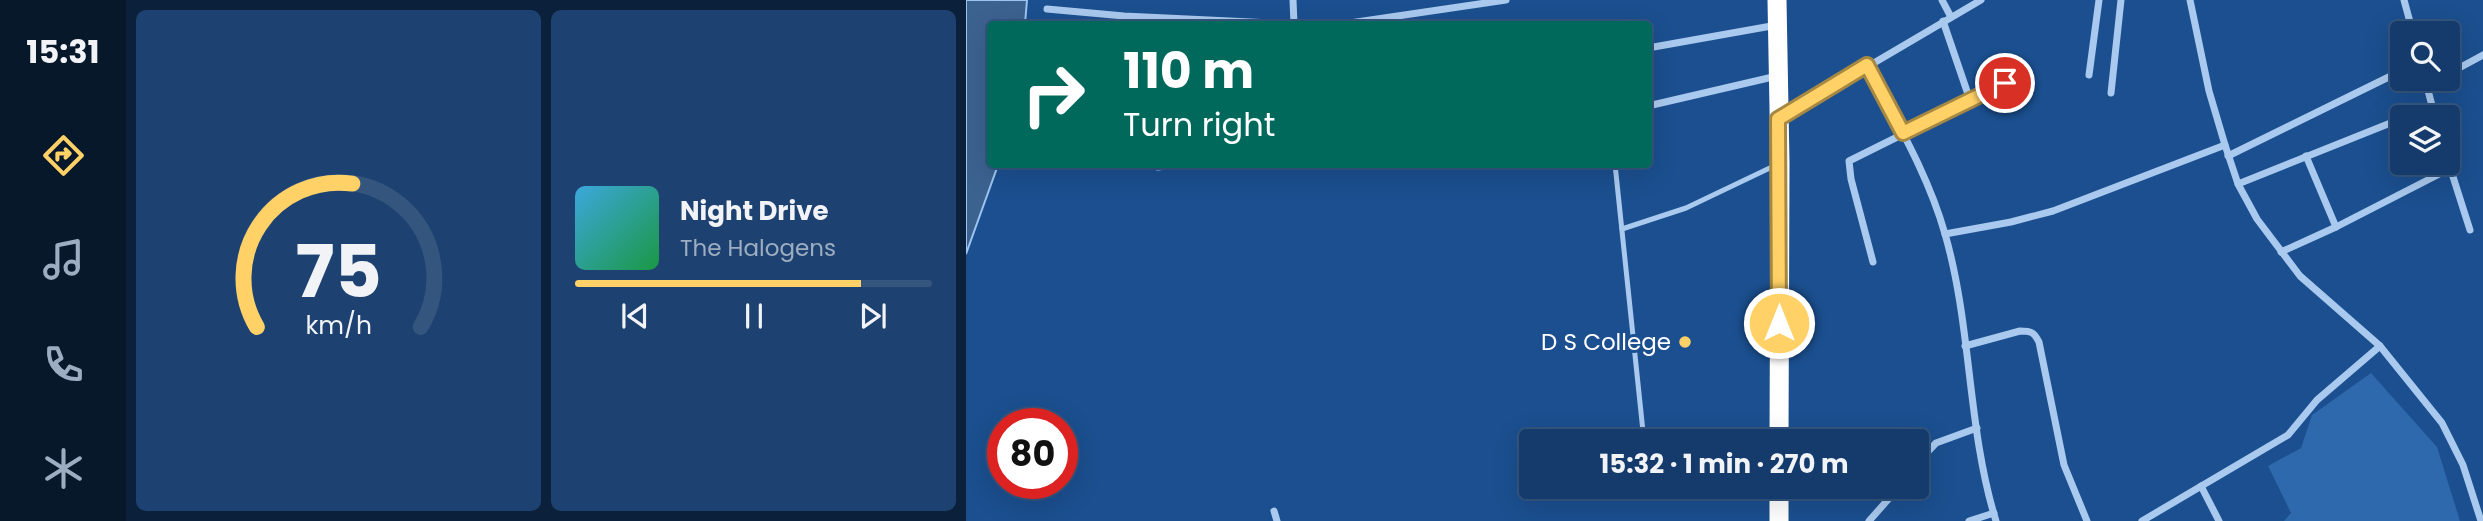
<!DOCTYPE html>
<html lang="en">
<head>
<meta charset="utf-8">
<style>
  :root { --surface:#143b6b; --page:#1d4271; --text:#f1f3f6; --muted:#9dadc1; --line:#33557e; --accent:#ffd166 }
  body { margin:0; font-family:Poppins,sans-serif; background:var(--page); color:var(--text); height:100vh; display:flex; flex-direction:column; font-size:26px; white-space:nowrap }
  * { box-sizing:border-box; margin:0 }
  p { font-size:23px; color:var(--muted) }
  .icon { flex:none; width:38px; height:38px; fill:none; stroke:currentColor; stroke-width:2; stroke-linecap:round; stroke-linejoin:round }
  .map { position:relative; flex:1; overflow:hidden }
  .panel { display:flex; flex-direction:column; gap:10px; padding:10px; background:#0b203b; width:840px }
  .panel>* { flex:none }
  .guide { position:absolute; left:21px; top:21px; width:665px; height:147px; border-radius:7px; box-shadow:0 7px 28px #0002,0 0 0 2px var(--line); background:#00695c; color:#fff; overflow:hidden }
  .controls { position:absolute; left:1424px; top:21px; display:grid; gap:14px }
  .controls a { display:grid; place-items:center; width:70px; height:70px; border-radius:7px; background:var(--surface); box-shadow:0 7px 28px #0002,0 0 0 2px var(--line); font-size:35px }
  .speed { position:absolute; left:21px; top:408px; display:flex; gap:14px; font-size:35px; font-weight:700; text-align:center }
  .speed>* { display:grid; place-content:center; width:91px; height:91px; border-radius:50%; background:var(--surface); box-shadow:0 7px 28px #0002,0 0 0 2px var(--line); line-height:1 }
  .speed .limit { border:10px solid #d22; background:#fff; color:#111 }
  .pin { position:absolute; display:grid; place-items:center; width:60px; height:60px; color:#fff; margin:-30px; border:4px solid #fff; border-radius:50%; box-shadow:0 2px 7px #0007 }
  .me { position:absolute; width:77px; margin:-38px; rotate:0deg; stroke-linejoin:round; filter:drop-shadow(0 0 5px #0008) }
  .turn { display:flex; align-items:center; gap:24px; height:147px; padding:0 21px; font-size:32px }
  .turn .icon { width:91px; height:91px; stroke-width:2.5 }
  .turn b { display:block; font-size:49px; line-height:60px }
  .panel .widget { flex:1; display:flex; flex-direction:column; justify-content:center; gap:10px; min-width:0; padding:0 24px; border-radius:10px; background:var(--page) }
  .panel .dial { align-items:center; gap:0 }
  .dial svg { height:182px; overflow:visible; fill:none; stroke:var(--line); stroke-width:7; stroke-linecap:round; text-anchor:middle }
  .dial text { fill:var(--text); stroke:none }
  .song { display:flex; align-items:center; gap:21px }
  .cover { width:84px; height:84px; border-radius:10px; background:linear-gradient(135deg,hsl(200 70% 55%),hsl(140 70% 35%)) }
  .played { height:7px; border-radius:4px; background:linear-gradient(90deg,var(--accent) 80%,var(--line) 80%) }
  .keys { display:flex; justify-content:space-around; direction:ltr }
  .panel .tiles { flex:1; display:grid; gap:10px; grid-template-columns:repeat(2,1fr) }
  .trip { position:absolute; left:553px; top:429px; width:410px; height:70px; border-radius:7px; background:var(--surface); box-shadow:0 7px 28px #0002,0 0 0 2px var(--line); font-weight:700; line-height:70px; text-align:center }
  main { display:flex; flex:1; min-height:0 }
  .tabs { display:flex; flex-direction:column; width:126px; justify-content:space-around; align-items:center; background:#08182b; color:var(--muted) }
  .tabs .icon { width:49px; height:49px }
  .tabs .on { color:var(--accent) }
  .tabs b { font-size:32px; color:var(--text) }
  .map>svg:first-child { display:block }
</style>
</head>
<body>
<main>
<nav class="tabs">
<b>15:31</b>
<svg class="icon on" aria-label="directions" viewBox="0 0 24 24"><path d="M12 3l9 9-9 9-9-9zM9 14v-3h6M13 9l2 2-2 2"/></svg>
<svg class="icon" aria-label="music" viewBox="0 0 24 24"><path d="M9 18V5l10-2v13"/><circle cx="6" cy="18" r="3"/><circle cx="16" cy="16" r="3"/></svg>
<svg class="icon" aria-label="phone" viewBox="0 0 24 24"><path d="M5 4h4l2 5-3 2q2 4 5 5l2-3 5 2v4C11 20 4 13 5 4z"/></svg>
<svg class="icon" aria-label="climate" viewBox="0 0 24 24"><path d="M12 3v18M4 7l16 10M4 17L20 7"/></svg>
</nav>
<section class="panel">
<div class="tiles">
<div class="widget dial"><svg viewBox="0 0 100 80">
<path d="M14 69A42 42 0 1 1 86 69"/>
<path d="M14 69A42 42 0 0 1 56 6" stroke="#ffd166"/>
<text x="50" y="56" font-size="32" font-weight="700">75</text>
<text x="50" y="72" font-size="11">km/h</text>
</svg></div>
<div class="widget">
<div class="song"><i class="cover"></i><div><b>Night Drive</b><p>The Halogens</p></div></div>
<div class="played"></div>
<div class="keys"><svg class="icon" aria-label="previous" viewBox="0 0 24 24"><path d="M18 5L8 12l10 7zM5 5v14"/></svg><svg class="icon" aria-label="pause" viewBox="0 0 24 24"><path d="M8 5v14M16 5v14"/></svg><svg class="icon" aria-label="next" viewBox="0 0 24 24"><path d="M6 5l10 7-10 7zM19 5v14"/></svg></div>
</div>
</div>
</section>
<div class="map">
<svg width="1517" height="521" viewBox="0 0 1517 521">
  <rect width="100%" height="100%" fill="#1b4f8f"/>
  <!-- green -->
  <path fill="#2e69ad" d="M1405 373 1471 447 1494 521H1318L1325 513 1302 466 1335 448 1346 415Z"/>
  <!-- water -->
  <path fill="#3c6290" stroke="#9cc4f0" stroke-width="2" d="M0 0H61L59 24H24V164L32 165 0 254Z"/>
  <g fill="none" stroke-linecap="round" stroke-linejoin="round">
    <!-- lane -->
    <g stroke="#a9c9ee" stroke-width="5">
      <path d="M649 164 678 441"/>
      <path d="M656 229 720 208 808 166"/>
      <path d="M682 486 683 493"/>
    </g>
    <!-- street -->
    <g stroke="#a9c9ee" stroke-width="7">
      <path d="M327 0 328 24"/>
      <path d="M976 0 985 17"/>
      <path d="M1224 0 1243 91 1259 145 1272 184 1291 219 1334 276 1414 346 1476 423 1497 465 1515 521"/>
      <path d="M1438 0 1447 33"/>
      <path d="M81 9 158 16 328 24"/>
      <path d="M977 21 1004 100"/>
      <path d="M377 24 540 0"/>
      <path d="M682 48 811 25"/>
      <path d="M901 65C929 119 962 174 979 234 1006 327 1001 428 1030 521"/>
      <path d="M1482 74 1517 55"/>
      <path d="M1123 75 1133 0"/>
      <path d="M1459 79 1469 117"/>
      <path d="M1461 86 1474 79"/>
      <path d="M1145 93 1155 0"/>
      <path d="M682 106 811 76"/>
      <path d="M816 117 1015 0"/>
      <path d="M1439 117 1466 107"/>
      <path d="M1262 156 1437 70"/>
      <path d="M1340 156 1370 227"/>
      <path d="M1482 161 1504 230"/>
      <path d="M192 167 219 164"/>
      <path d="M1272 184 1437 118"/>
      <path d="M979 234 1045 222 1087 211 1259 145"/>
      <path d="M1315 252 1370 227 1485 168"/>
      <path d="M907 262 885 179 883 161 1056 75"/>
      <path d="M999 346 1054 331C1065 331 1068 332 1073 342L1098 465 1121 521"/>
      <path d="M950 464 970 443 1011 428"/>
      <path d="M1235 486 1253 521"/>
      <path d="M308 511 311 521"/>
      <path d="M903 521 934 486"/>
      <path d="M1003 521 1028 513"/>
      <path d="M1176 521 1322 435 1351 400 1414 346"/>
    </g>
    <!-- highway -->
    <g stroke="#fff" stroke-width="19">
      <path d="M811 0 814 163 813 441"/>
      <path d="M813 521V486"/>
    </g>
  </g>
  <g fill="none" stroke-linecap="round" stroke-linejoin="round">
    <defs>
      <path id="route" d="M813 323 812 119 901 65 937 133 1039 83"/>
    </defs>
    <!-- route casing -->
    <use href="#route" stroke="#a68842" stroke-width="18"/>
    <!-- route -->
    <use href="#route" stroke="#ffd166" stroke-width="12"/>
  </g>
  <!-- markers -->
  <circle fill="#ffd166" stroke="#1b4f8f" stroke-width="2.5" cx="719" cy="342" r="7"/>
  <g text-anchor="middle" stroke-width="6" stroke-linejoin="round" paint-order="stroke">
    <!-- poi labels -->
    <g font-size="23" fill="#fff" stroke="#1b4f8f" text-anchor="end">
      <text x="705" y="350">D S College</text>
    </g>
  </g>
</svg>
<div class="controls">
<a><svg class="icon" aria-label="search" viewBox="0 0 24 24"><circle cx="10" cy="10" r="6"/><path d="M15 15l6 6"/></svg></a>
<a><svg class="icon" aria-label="layers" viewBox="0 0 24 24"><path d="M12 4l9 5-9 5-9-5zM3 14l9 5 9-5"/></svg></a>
</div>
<div class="speed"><div class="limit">80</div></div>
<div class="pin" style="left:1039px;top:83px;background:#d93025"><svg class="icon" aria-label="arrive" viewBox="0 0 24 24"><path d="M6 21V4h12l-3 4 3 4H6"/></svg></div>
<svg class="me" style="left:813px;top:323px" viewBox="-20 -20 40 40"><circle r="17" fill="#ffd166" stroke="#fff" stroke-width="3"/><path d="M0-11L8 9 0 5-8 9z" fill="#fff"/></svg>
<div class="trip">15:32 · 1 min · 270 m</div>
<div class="guide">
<div class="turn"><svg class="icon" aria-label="right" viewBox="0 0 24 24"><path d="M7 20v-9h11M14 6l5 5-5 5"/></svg><div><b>110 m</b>Turn right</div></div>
</div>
</div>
</main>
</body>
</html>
